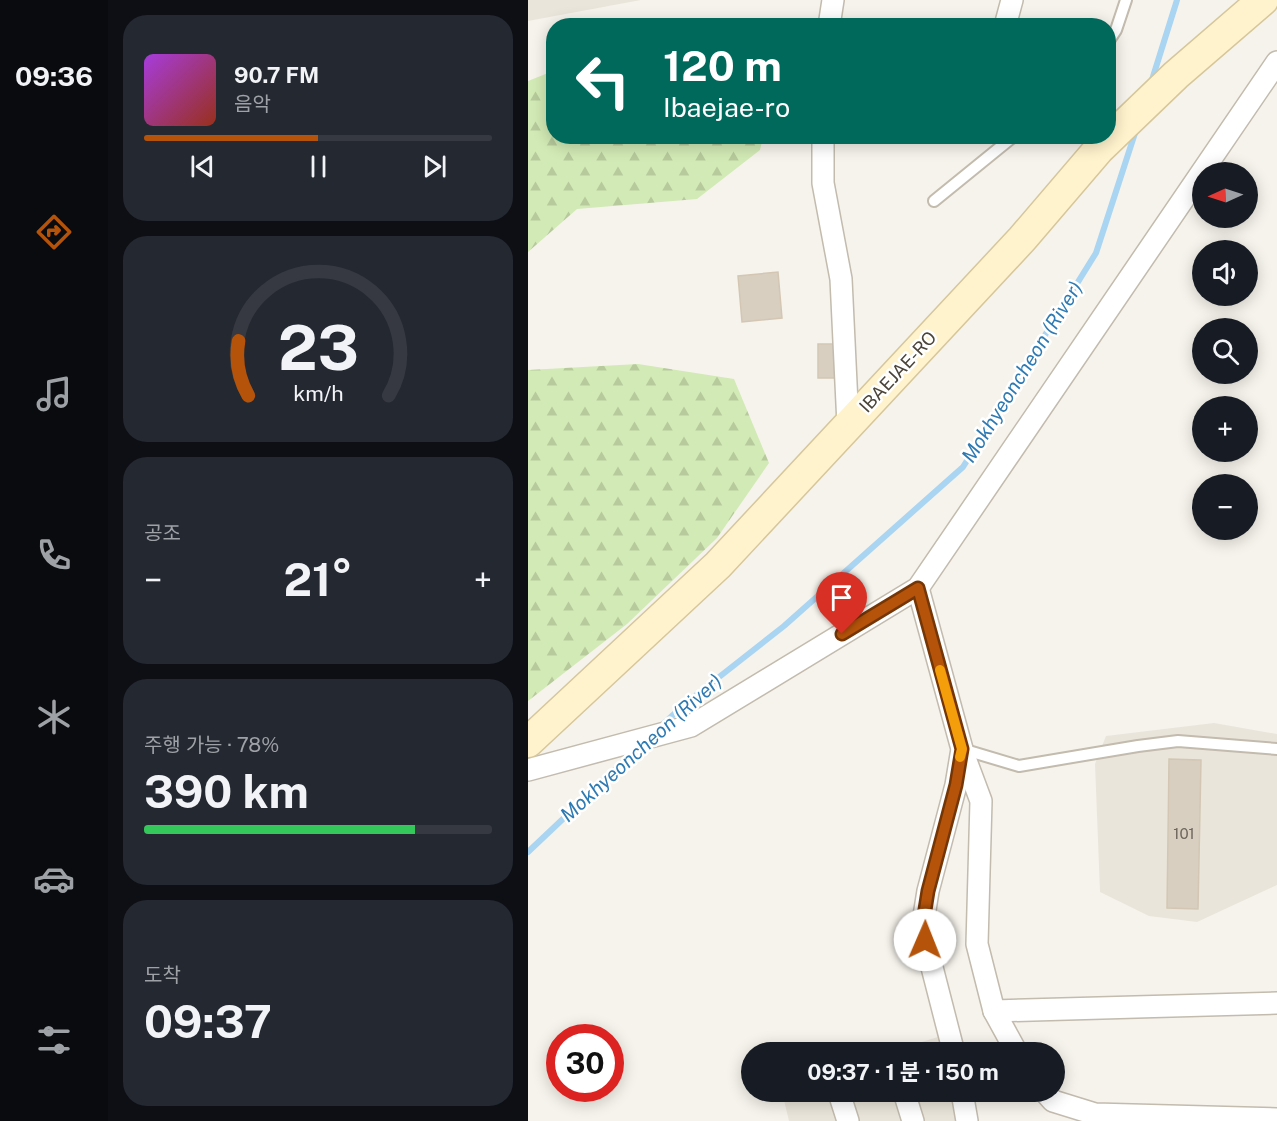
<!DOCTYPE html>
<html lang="ko">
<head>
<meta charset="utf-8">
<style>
  :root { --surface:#171b24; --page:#242831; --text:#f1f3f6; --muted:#9ea1a6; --line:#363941; --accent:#b45309 }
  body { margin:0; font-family:"Public Sans","Noto Sans KR",sans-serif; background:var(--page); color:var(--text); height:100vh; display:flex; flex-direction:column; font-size:22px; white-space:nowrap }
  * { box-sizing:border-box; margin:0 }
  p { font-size:20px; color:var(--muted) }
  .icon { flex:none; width:33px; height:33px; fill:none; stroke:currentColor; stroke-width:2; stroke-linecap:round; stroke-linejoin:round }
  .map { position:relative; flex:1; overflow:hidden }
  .sheet { display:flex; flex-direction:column; gap:15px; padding:15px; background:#0d0f14; width:420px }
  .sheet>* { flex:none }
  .hud { position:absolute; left:18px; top:18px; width:570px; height:126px; border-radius:24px; box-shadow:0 3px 15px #0003; background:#00695c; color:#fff; overflow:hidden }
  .needle { width:39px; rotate:267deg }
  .buttons { position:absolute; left:664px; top:162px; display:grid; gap:12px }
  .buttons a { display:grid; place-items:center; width:66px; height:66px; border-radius:50%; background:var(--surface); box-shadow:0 3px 15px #0003; font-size:30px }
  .speed { position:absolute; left:18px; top:1024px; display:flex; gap:12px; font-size:30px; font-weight:700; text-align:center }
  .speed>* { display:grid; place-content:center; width:78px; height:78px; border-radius:50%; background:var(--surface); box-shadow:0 3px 15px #0003; line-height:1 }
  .speed .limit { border:9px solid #d22; background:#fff; color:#111 }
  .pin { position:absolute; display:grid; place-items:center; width:51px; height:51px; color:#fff; margin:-62px -26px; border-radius:50% 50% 50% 0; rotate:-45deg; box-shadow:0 0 6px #0007 }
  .pin .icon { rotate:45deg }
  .me { position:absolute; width:66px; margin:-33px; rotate:1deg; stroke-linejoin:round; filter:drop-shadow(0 0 4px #0008) }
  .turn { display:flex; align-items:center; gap:21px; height:126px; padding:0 18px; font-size:27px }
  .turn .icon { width:78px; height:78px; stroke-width:2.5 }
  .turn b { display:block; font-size:42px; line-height:51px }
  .big { font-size:45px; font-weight:700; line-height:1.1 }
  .sheet .tile { flex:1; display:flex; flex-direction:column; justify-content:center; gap:9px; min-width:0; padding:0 21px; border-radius:24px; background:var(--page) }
  .sheet .dial { align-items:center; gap:0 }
  .dial svg { height:156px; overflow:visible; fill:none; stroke:var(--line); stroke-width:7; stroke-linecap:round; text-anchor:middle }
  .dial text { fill:var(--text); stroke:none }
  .song { display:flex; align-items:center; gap:18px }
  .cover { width:72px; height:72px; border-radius:9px; background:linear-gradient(135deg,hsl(280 70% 55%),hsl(10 70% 35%)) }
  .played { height:6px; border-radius:3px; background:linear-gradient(90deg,var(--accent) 50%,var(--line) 50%) }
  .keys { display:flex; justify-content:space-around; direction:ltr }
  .heat { display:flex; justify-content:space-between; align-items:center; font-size:33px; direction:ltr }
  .charge { height:9px; border-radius:4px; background:linear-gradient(90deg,#34c759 78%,var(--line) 0) }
  .trip { position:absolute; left:213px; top:1042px; width:324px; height:60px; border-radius:30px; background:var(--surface); box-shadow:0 3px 15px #0003; font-weight:700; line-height:60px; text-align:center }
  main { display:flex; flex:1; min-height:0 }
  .dock { display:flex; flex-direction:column; width:108px; justify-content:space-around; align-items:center; background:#090b0e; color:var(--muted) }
  .dock .icon { width:42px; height:42px }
  .dock .active { color:var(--accent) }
  .dock b { font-size:27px; color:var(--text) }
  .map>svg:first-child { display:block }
</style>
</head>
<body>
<main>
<nav class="dock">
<b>09:36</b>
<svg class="icon active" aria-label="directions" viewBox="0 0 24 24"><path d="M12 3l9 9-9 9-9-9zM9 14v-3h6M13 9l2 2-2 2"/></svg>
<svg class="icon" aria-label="music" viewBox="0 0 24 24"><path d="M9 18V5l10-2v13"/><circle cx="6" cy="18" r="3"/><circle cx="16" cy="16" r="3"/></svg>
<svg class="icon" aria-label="phone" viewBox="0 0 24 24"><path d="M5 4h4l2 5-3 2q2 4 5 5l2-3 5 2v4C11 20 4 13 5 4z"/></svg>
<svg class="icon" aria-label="climate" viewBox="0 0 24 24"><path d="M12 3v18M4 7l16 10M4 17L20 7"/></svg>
<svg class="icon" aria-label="car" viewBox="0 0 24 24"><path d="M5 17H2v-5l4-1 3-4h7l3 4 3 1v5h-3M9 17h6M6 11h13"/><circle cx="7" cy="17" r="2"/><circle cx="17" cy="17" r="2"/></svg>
<svg class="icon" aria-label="filters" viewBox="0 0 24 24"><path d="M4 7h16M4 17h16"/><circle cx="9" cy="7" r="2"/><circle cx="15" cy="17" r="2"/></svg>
</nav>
<section class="sheet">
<div class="tile">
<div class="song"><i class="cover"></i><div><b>90.7 FM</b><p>음악</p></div></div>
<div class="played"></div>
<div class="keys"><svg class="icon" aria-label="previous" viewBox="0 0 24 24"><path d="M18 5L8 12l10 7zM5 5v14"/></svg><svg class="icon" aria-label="pause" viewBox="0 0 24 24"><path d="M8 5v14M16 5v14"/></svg><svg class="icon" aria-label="next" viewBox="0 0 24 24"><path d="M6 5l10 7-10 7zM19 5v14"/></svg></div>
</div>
<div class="tile dial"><svg viewBox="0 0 100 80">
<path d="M14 69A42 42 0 1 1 86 69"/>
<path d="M14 69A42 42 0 0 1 9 41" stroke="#b45309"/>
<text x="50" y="56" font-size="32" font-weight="700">23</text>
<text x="50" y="72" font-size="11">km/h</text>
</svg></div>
<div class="tile"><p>공조</p>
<div class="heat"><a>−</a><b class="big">21°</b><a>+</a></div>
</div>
<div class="tile"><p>주행 가능 · 78%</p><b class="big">390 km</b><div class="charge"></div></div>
<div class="tile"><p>도착</p><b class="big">09:37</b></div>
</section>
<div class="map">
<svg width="749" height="1121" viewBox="0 0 749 1121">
  <defs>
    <pattern id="forest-firs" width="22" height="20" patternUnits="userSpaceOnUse" patternTransform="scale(1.5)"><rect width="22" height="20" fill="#d2eab5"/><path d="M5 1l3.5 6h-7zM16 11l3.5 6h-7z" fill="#b6ca9c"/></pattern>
  </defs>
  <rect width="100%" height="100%" fill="#f6f3ec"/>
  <!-- residential -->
  <g fill="#eae5da">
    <path d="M0 0H113L0 21Z"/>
    <path d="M686 723 749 734V885L669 922 621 916 572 892 567 764 578 736Z"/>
    <path d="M410 1037 416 1053H358Z"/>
    <path d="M254 1092H425L429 1121H261Z"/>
  </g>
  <!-- forest -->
  <g fill="url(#forest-firs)">
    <path d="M25 71 26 136 235 137 232 150 169 199 49 209 0 252V81Z"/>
    <path d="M110 364 206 379 241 463 189 538 99 624 0 701V370Z"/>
  </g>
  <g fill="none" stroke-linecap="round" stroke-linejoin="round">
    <!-- stream -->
    <g stroke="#a9d4f2" stroke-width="6">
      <path d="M623 83 649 0"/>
      <path d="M131 728 158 703 256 626 435 467 568 253 608 130"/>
      <path d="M0 852 111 747"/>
    </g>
  </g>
  <!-- building -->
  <g fill="#d8cfc1" stroke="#d3c7b4" stroke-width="1.5">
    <path d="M250 272 254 318 214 322 210 276Z"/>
    <rect x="290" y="344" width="25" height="34"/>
    <path d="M641 759 673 760 670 909 639 908Z"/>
  </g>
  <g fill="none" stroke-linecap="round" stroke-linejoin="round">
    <defs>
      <g id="lane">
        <path d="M580 42 588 30 598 0"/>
        <path d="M406 201 486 136"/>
        <path d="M434 749 491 766 610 746 650 741 749 749"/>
      </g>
      <g id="street">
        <path d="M301 26 305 0"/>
        <path d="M477 26 484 0"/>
        <path d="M295 136V183L313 279 320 425"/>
        <path d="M390 588 434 749 428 785 400 891 396 916 397 940 426 1053"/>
        <path d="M434 750 453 801 449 944 466 1011 489 1053"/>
        <path d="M0 770 163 726 390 588 749 62"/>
        <path d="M466 1011 749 1003"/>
        <path d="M376 1092 385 1121"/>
        <path d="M434 1092 439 1121"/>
        <path d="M517 1092 525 1101 567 1114 749 1119"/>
        <path d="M312 1096 320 1121"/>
      </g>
      <path id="secondary" d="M0 742 190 565 494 239 571 149 648 75 735 0"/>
    </defs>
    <!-- lane casing -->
    <use href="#lane" stroke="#c2bbae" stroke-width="14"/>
    <!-- street casing -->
    <use href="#street" stroke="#c2bbae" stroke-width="24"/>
    <!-- secondary casing -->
    <use href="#secondary" stroke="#d6c79b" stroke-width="33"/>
    <!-- lane -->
    <use href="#lane" stroke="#fff" stroke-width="10"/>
    <!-- street -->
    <use href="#street" stroke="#fff" stroke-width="21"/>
    <!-- secondary -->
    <use href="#secondary" stroke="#fff3cd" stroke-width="30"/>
  </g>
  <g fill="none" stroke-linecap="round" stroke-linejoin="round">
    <defs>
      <path id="route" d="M314 634 390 588 434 749 428 785 400 891 396 916 397 940"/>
    </defs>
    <!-- route casing -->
    <use href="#route" stroke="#753606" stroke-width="15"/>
    <!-- route -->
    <use href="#route" stroke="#b45309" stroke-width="10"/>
    <!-- slow -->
    <path stroke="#f59e0b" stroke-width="10" d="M412 670 434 749 432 757"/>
  </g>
  <g text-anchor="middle" stroke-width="5" stroke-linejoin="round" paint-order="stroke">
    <!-- number labels -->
    <g font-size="15" fill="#6e675b">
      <text x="656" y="839">101</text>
    </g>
    <!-- street labels -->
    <g font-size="18" fill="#4b4439" stroke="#fff">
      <text transform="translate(370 372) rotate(-47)" y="6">IBAEJAE-RO</text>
    </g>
    <!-- water labels -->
    <g font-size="20" font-style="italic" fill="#2e7ab2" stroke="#fff">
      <text transform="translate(494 372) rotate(-58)" y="7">Mokhyeoncheon (River)</text>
      <text transform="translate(113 748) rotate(-42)" y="7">Mokhyeoncheon (River)</text>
    </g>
  </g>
</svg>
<div class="buttons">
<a><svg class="needle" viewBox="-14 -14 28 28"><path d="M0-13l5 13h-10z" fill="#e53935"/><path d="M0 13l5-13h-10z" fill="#9ea1a6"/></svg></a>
<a><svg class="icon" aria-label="sound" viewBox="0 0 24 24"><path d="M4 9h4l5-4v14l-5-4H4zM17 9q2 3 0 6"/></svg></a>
<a><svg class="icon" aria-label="search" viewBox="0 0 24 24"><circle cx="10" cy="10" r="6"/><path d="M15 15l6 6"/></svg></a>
<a>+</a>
<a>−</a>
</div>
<div class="speed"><div class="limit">30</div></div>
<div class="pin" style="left:314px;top:634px;background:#d93025"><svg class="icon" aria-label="arrive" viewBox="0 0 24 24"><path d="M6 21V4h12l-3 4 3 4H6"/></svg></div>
<svg class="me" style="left:397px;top:940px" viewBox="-20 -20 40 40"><circle r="19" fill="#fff"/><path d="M0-13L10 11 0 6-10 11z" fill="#b45309"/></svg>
<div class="trip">09:37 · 1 분 · 150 m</div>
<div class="hud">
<div class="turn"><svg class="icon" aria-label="left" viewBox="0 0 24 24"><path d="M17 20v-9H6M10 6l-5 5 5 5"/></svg><div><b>120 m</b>Ibaejae-ro</div></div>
</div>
</div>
</main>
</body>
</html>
